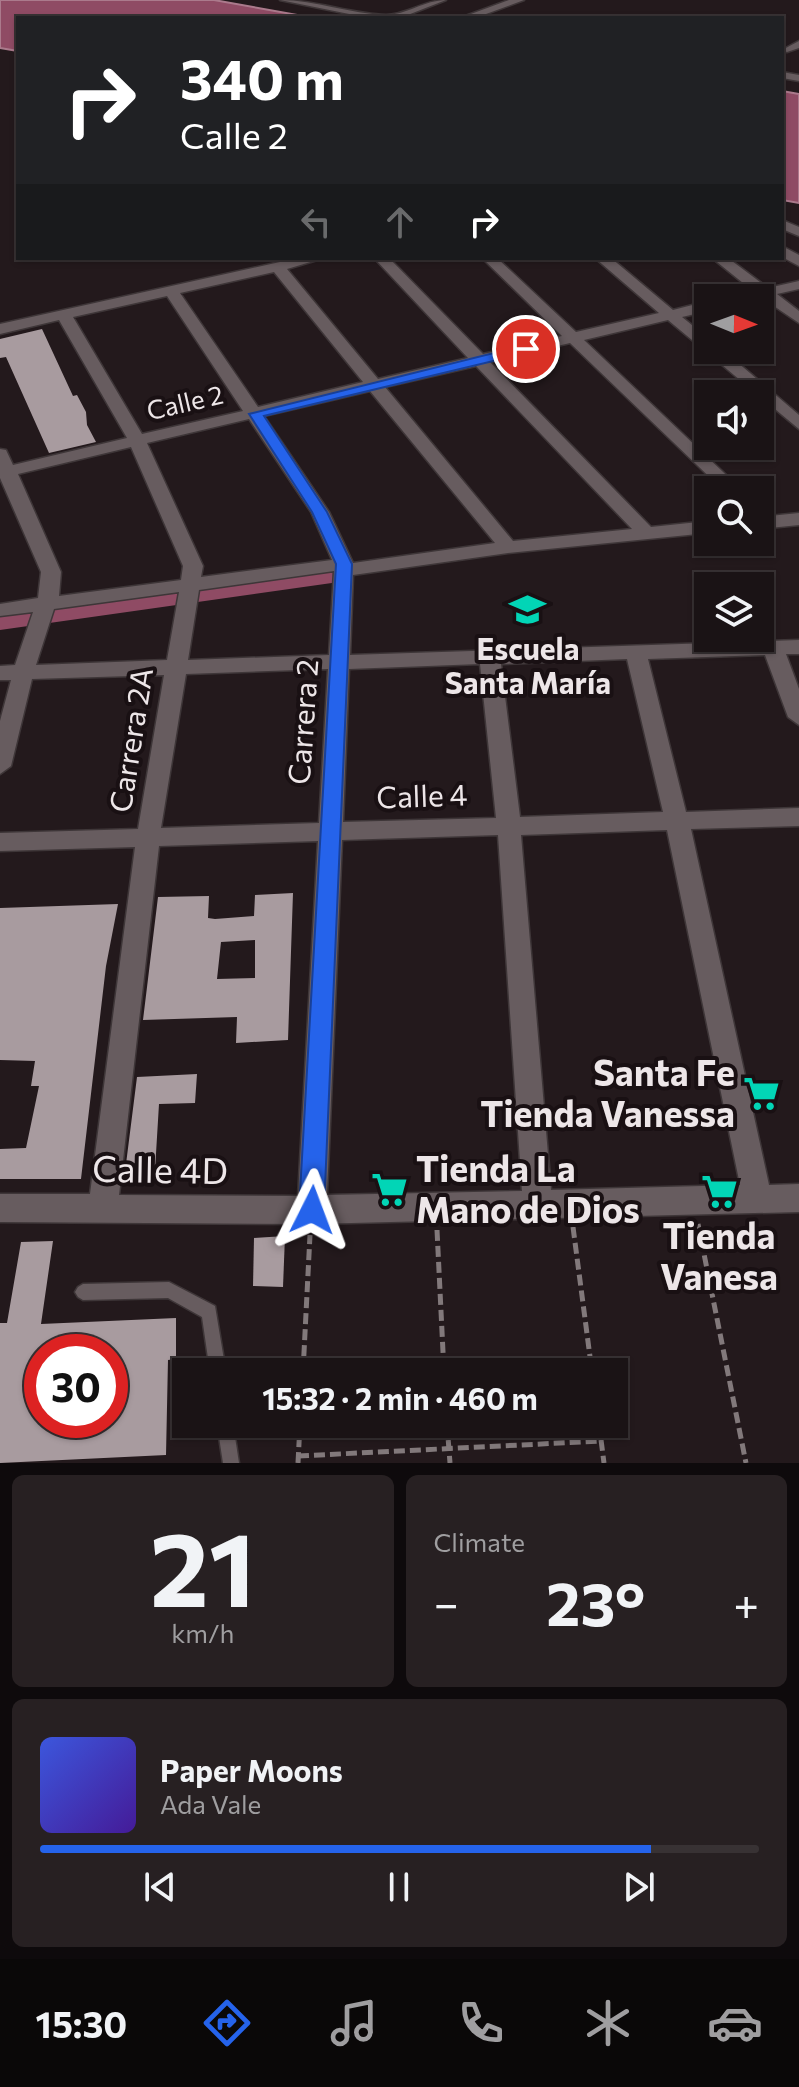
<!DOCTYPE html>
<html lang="en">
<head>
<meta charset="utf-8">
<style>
  :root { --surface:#1a1315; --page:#272022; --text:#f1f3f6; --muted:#9f9ea0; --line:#383234; --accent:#2563eb }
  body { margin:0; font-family:Commissioner,sans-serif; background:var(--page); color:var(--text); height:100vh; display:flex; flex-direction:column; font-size:30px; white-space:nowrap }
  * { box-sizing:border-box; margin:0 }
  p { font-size:26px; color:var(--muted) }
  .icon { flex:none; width:44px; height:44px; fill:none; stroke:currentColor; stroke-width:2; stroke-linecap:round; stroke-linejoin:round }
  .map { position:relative; height:1463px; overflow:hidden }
  .side { display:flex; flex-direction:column; gap:12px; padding:12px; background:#0e0a0c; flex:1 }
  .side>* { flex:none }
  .banner { position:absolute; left:16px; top:16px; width:768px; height:244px; border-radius:0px; box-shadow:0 2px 6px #0004,0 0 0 2px var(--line); background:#202124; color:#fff; overflow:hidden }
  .needle { width:52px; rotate:91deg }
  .fabs { position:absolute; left:694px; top:284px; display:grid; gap:16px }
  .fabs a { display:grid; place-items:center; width:80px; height:80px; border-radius:0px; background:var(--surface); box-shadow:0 2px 6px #0004,0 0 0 2px var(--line); font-size:40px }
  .speed { position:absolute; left:24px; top:1334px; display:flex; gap:16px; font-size:40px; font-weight:700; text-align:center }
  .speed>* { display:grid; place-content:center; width:104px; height:104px; border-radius:50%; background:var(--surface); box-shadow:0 2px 6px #0004,0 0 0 2px var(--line); line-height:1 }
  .speed .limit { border:12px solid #d22; background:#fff; color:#111 }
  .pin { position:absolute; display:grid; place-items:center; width:68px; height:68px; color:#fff; margin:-34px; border:4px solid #fff; border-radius:50%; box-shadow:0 2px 8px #0007 }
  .me { position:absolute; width:88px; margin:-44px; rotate:3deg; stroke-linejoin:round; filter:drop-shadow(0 0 6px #0008) }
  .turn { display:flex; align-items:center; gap:28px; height:168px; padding:0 32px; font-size:36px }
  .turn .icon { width:104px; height:104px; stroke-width:2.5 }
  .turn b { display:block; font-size:56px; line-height:68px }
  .lanes { display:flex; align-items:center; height:76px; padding:0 32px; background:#0003; justify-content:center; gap:40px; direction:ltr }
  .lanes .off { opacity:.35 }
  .big { font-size:60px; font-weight:700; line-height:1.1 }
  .side .card { flex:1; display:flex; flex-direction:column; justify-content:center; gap:12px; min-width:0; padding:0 28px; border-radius:12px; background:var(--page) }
  .side .dial { align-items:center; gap:0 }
  .dial b { font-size:104px; line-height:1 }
  .song { display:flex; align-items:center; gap:24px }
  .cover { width:96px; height:96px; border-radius:12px; background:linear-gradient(135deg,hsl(230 70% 55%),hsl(260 70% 35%)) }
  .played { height:8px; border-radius:4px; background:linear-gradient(90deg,var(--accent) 85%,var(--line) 85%) }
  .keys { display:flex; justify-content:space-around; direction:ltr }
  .heat { display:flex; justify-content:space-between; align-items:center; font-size:44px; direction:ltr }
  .side .tiles { flex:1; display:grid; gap:12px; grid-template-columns:1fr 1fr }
  .card:last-child { grid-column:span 2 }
  .trip { position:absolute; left:172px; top:1358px; width:456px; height:80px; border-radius:0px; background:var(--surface); box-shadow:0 2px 6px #0004,0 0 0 2px var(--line); font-weight:700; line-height:80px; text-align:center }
  .tab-bar { display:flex; height:128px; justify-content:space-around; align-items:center; background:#0a0808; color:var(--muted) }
  .tab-bar .icon { width:56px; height:56px }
  .tab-bar .current { color:var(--accent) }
  .tab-bar b { font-size:36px; color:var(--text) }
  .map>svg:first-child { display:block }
</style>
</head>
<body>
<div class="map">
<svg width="799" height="1463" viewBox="0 0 799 1463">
  <rect width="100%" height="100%" fill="#23191c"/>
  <!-- water -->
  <g fill="#8f4b64" stroke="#ab7a8c" stroke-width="2">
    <path d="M0 0H214L314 18H18V51L0 48Z"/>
    <path d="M782 91 799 94V203L782 200Z"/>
  </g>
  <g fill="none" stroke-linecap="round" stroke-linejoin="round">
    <!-- canal -->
    <path fill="#8f4b64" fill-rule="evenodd" d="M339 571 346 573 349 577 346 581 0 630V616Z"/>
  </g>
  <!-- building -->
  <g fill="#a89b9f" fill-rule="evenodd">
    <path d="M42 329 73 396 77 395 86 412 87 425 96 442 49 453 6 357 0 358V339Z"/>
    <path d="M293 893 288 1040 236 1043 237 1017 143 1020 158 897 209 896 208 918 215 919 254 916 255 895ZM255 940V978L217 979 221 942Z"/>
    <path d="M118 904 106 966 81 1179H0V1149L26 1148 39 1086H31L35 1061 0 1060V908Z"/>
    <path d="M197 1074 195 1103 159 1104 155 1170 136 1171 137 1163 126 1164 137 1077Z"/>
    <path d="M285 1236 283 1287 253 1286 254 1238Z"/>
    <path d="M53 1241 41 1324 176 1318V1359L168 1360 166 1455 0 1463V1323H7L21 1242ZM42 1352H110V1420H42Z"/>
  </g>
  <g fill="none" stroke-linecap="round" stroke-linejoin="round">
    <defs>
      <g id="lane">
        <path d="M169 1282 215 1306 226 1372H210L202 1317 168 1298 83 1300 78 1297 75 1292 78 1287 83 1284Z"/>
        <path d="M217 1424H233L239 1463H223Z"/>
      </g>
      <g id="street">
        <path d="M280 0C316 0 350 14 386 15 406 15 425 0 446 0L400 18H369Z"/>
        <path d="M509 0H524L475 18H460Z"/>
        <path d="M799 41V48L787 52 782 50Z"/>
        <path d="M782 72 799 75V81L782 78Z"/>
        <path d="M782 220 799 227V236L782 229Z"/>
        <path d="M782 246 799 255V266L782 257Z"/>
        <path d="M298 258H324L287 269 378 379 468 358 374 258H389L483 354 562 336 482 258H497L576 332 659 313 595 258H611L673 310 708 301V311L682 317 708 338V350H723L799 415V429L668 320 584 340 742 490H723L570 343 490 362 651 527 708 521V533L508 553 353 575 350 655 799 640V654H786L799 689V725L788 717 765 655 648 659 686 812 799 808V826L691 829 769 1185 799 1184V1212L312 1224 0 1222V1194H90L135 847 0 851V833L138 829 164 675 32 679 11 766 0 774V721L11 680H0V666L15 665 33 612 0 616V604L38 598 41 572 0 478V449L6 450 13 465 127 438 59 320 0 334V324ZM274 272 363 382 258 407 180 293ZM167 296 243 411 142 434 73 317ZM476 366 632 529 513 541 385 387ZM370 391 495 543 353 563 329 512 264 416ZM249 419 311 512 332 560 201 577 203 566 147 443ZM131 447 183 566 181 580 59 596 61 572 18 474ZM334 571 329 655 188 660 199 590ZM179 592 167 660 36 665 54 609ZM627 659 663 812 520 817 501 664ZM480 664 496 818 343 822 349 669ZM328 669 319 823 161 828 186 674ZM667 830 740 1185 551 1190 521 835ZM498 835 522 1191 327 1195 342 840ZM318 841 298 1196 119 1195 159 846Z"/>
        <path d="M712 258H728L768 288 799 281V289L777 294 799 311V323L762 298H733L753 291Z"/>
        <path d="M799 513V525L760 529V517Z"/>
      </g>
    </defs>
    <!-- lane casing -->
    <use href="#lane" stroke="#3e3638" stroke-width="3"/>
    <!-- street casing -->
    <use href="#street" stroke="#3e3638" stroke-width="3"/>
    <!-- path -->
    <g stroke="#82797b" stroke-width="5" stroke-dasharray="11 5" stroke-linecap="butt">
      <path d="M698 1224 746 1463"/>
      <path d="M573 1227 592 1372"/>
      <path d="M437 1230 444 1372"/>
      <path d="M303 1372 310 1235"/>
      <path d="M447 1424 450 1463"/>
      <path d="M599 1424 604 1463"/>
      <path d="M298 1456 601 1441"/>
      <path d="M298 1463 300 1424"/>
    </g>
    <!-- lane -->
    <use href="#lane" fill="#675c5f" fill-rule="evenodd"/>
    <!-- street -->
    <use href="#street" fill="#675c5f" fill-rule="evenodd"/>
  </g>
  <!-- route -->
  <path fill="#2563eb" stroke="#184099" stroke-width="2" d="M526 345 533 349 531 352 264 416 327 512 352 564 324 1210 320 1218 312 1221 303 1218 299 1210 336 564 312 512 249 414Z"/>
  <!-- icons -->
  <defs>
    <symbol id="school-bare" viewBox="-9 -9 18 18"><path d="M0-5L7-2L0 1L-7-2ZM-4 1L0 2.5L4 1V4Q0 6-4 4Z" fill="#02d5b6" stroke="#191013" stroke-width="2.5" paint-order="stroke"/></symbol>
    <symbol id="supermarket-bare" viewBox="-9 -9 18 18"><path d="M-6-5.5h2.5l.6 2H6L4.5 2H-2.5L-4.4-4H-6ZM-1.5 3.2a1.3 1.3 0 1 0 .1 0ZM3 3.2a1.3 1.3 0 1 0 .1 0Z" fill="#02d5b6" stroke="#191013" stroke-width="2.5" paint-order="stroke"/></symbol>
  </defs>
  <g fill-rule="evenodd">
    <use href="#school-bare" x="502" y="584" width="51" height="51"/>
    <use href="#supermarket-bare" x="736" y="1068" width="51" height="51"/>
    <use href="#supermarket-bare" x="364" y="1164" width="51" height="51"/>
    <use href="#supermarket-bare" x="694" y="1166" width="51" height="51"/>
  </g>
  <g text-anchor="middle" stroke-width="8" stroke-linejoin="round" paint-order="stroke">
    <!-- far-street labels -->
    <g font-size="26" fill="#ede6e8" stroke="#191013">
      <text transform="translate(185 403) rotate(-13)" y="9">Calle 2</text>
    </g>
    <!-- poi labels -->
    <g font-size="30" font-weight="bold" fill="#ede6e8" stroke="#191013">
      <text x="528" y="660">Escuela<tspan x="528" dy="34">Santa María</tspan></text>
    </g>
    <!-- street labels -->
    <g font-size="30" fill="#ede6e8" stroke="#191013">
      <text transform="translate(304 722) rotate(-86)" y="10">Carrera 2</text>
      <text transform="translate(132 740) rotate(-81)" y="10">Carrera 2A</text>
      <text transform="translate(422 797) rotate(-2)" y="10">Calle 4</text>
    </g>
    <!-- near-poi labels -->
    <g font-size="36" font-weight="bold" fill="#ede6e8" stroke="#191013" text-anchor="end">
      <text x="735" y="1086">Santa Fe<tspan x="735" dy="41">Tienda Vanessa</tspan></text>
      <text x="416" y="1182" text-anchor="start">Tienda La<tspan x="416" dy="41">Mano de Dios</tspan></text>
      <text x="719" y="1249" text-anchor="middle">Tienda<tspan x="719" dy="41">Vanesa</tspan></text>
    </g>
    <!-- near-street labels -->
    <g font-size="36" fill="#ede6e8" stroke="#191013">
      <text transform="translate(160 1170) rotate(1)" y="13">Calle 4D</text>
    </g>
  </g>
</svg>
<div class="fabs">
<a><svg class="needle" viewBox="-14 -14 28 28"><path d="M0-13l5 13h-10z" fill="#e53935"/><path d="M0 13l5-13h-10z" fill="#9f9ea0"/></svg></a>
<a><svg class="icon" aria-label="sound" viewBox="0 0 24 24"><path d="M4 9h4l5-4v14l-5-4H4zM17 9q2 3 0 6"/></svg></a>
<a><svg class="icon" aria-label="search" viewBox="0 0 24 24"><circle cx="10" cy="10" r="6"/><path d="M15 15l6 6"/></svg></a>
<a><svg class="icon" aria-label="layers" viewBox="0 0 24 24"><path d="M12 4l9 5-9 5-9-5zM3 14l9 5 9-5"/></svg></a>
</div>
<div class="speed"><div class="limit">30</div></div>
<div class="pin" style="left:526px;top:349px;background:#d93025"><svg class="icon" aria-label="arrive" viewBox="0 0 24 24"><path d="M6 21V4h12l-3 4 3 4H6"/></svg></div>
<svg class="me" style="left:312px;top:1210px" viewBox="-20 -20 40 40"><path d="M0-17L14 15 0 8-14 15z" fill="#2563eb" stroke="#fff" stroke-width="4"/></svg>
<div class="trip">15:32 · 2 min · 460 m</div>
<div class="banner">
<div class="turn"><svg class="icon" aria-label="right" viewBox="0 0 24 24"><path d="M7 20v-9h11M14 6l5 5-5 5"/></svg><div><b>340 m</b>Calle 2</div></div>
<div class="lanes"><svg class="icon off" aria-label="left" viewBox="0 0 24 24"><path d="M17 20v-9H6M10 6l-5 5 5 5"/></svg><svg class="icon off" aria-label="ahead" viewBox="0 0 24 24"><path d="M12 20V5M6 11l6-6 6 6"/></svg><svg class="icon" aria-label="right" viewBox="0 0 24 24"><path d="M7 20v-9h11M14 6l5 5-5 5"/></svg></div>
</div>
</div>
<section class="side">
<div class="tiles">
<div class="card dial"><b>21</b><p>km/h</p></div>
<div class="card"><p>Climate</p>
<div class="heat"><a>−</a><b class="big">23°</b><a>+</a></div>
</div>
<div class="card">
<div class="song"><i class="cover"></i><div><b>Paper Moons</b><p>Ada Vale</p></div></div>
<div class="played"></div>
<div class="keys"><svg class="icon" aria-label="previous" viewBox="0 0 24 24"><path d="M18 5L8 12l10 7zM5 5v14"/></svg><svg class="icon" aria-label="pause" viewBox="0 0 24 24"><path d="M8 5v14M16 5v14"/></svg><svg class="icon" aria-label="next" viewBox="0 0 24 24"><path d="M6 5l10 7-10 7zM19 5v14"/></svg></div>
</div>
</div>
</section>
<nav class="tab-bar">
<b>15:30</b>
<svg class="icon current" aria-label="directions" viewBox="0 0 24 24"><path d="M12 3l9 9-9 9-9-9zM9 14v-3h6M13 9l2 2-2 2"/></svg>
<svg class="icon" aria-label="music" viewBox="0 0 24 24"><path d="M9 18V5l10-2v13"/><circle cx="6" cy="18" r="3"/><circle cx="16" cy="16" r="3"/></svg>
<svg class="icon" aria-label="phone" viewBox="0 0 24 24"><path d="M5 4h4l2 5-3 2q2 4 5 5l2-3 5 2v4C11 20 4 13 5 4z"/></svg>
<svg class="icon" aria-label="climate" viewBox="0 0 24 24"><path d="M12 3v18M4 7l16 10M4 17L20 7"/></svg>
<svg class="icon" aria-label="car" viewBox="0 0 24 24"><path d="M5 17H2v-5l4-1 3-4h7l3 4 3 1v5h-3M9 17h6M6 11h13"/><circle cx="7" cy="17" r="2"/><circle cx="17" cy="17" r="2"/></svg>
</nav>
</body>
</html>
